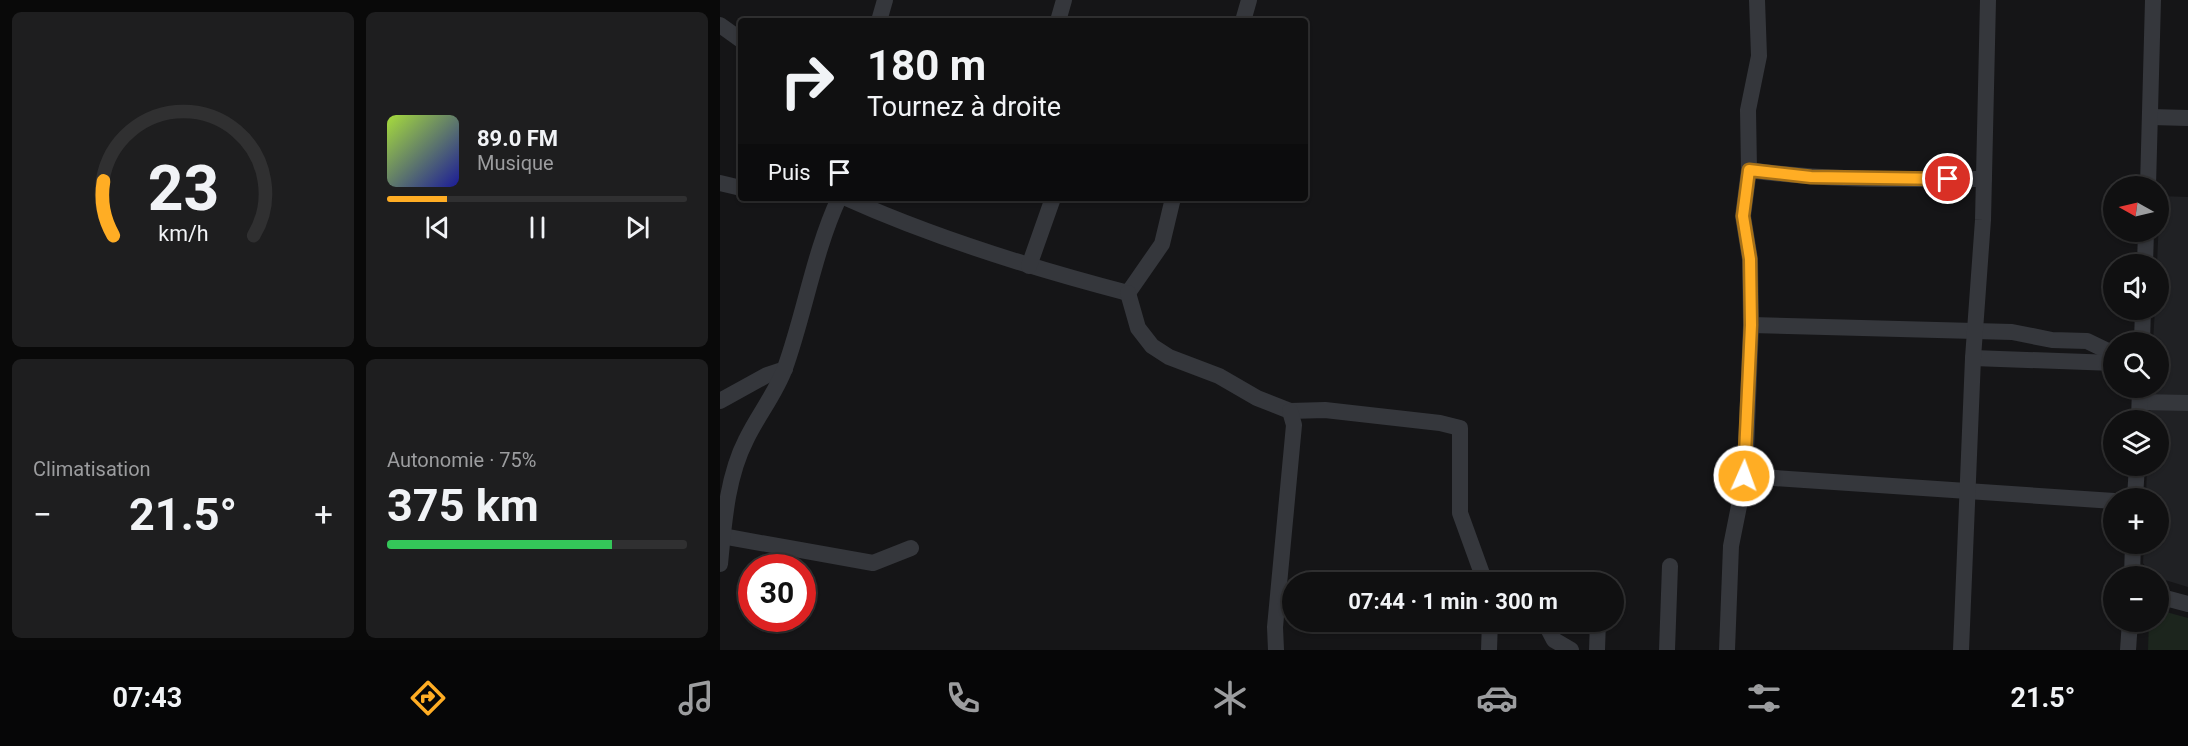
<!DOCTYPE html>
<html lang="fr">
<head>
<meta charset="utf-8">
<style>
  :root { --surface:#101011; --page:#1e1e1f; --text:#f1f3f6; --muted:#9c9d9f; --line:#303031; --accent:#ffad24 }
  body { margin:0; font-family:Roboto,sans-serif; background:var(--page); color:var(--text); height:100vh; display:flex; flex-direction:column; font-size:22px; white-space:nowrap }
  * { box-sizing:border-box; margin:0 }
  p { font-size:20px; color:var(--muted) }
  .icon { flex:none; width:33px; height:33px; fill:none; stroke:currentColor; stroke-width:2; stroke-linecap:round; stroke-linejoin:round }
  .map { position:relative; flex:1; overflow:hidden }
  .details { display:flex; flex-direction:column; gap:12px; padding:12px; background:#090909; width:720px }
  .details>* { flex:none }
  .banner { position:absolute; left:18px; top:18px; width:570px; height:183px; border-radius:6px; box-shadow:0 2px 4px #0004,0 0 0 2px var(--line); background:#101011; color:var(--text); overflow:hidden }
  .needle { width:39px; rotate:278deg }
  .tools { position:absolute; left:1383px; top:176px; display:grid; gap:12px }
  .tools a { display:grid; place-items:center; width:66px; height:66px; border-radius:50%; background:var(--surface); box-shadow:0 2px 4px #0004,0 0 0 2px var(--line); font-size:30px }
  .speed { position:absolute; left:18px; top:554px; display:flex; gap:12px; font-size:30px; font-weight:700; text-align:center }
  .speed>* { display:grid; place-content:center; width:78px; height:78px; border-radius:50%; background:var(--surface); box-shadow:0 2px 4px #0004,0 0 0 2px var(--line); line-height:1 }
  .speed .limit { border:9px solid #d22; background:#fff; color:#111 }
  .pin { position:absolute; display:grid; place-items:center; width:51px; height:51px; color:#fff; margin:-26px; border:3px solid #fff; border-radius:50%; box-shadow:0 2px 6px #0007 }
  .me { position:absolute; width:66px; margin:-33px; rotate:2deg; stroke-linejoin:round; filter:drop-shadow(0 0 4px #0008) }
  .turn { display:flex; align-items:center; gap:21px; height:126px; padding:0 30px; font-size:27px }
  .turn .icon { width:78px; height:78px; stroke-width:2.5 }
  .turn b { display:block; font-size:42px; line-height:51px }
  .then { display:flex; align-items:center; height:57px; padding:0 30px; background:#0003; gap:12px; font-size:22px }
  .big { font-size:45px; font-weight:700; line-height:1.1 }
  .details .widget { flex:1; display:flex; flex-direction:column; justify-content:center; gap:9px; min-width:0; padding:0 21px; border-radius:9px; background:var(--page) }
  .details .dial { align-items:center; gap:0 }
  .dial svg { height:156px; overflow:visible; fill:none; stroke:var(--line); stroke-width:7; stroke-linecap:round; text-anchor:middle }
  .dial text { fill:var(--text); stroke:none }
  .song { display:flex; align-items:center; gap:18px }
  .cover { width:72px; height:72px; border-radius:9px; background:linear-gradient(135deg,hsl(80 70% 55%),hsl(240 70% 35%)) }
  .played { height:6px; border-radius:3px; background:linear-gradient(90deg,var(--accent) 20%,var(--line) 20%) }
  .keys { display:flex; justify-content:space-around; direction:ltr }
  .heat { display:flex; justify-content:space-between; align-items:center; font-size:33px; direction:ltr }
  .charge { height:9px; border-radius:4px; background:linear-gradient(90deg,#34c759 75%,var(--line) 0) }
  .details .tiles { flex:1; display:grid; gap:12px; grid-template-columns:repeat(2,1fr) }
  .trip { position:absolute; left:562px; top:572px; width:342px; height:60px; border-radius:30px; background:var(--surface); box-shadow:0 2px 4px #0004,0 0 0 2px var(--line); font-weight:700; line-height:60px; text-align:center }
  .dock { display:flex; height:96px; justify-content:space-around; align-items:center; background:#060607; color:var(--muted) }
  .dock .icon { width:42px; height:42px }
  .dock .active { color:var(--accent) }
  .dock b { font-size:27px; color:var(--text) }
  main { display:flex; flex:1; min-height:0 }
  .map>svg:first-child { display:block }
</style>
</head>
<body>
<main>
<section class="details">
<div class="tiles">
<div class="widget dial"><svg viewBox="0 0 100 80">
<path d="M14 69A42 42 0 1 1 86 69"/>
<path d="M14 69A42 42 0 0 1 9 41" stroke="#ffad24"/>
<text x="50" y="56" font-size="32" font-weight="700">23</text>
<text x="50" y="72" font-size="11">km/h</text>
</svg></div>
<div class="widget">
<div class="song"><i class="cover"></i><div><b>89.0 FM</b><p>Musique</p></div></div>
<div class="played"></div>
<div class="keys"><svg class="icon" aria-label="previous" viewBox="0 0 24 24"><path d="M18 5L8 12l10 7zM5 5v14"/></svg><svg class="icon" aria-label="pause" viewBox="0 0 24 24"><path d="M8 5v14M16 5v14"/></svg><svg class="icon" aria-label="next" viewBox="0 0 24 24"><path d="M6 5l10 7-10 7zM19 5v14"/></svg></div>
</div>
<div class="widget"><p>Climatisation</p>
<div class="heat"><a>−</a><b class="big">21.5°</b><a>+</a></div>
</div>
<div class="widget"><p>Autonomie · 75%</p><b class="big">375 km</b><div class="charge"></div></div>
</div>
</section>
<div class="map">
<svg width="1468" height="650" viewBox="0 0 1468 650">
  <rect width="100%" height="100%" fill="#151517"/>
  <!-- built -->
  <path fill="#202124" d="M1440 196 1468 197V587L1432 576 1423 563 1424 543H1438V498H1426L1427 465H1438V420H1430L1431 387H1438V342H1433L1435 309H1438L1437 264Z"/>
  <!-- green -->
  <path fill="#1c251d" d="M1439 610 1468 618V650H1428L1429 621H1438Z"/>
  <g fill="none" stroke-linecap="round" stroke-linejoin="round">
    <!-- minor -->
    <g stroke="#35373c" stroke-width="16">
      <path d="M159 21 165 0"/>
      <path d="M338 21 344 0"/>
      <path d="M523 21 529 0"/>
      <path d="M0 25 21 40"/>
      <path d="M1431 117 1468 118"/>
      <path d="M1029 170C1107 181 1185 179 1264 179"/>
      <path d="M0 183 21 188"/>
      <path d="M1428 186 1433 0"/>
      <path d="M126 198C217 239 312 268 408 293L442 244 453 198"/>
      <path d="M1425 264 1426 231"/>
      <path d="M309 266 333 198"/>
      <path d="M408 293 418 328 432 346 449 357 499 376 537 398 570 411 605 410 720 423 740 428V513L765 582"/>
      <path d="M1031 325 1292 332 1332 340 1367 341 1394 354"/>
      <path d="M1422 342 1423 309"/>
      <path d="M1253 358 1394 363"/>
      <path d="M0 401 47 375 65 369"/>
      <path d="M1420 402 1468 403"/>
      <path d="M1419 420 1420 387"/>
      <path d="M1025 476 1394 501"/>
      <path d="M1415 498 1417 465"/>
      <path d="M2 536 153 563 191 548"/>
      <path d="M0 564C4 523 7 477 26 440 38 415 56 393 65 368 85 312 94 252 119 198"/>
      <path d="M1412 576 1413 543"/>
      <path d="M879 582V581"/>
      <path d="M1438 596 1468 604"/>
      <path d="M824 621 834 640 851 650"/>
      <path d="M556 650 555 627 574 425 570 411"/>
      <path d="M769 650 770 621"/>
      <path d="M877 650 878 621"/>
      <path d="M947 650 950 566"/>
      <path d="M1007 650 1011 546 1025 476 1031 325 1030 259 1023 216 1029 170 1028 110 1039 56 1037 0"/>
      <path d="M1241 650 1253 358 1263 220 1268 0"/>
      <path d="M1408 650 1410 621"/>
    </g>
  </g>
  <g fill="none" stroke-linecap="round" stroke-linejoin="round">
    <defs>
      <path id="route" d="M1024 476 1031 325 1030 259 1023 216 1029 170 1091 177 1228 179"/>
    </defs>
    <!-- route casing -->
    <use href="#route" stroke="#a67017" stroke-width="15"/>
    <!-- route -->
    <use href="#route" stroke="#ffad24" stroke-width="10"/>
  </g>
</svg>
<div class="tools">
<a><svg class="needle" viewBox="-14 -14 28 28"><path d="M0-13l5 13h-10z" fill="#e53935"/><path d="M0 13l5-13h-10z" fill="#9c9d9f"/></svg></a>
<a><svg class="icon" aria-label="sound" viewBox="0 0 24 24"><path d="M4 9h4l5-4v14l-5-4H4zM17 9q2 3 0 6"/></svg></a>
<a><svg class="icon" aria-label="search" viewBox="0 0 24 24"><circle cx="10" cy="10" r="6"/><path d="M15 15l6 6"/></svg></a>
<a><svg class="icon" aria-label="layers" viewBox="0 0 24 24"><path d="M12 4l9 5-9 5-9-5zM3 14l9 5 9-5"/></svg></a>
<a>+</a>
<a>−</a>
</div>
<div class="speed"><div class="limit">30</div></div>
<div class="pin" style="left:1228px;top:179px;background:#d93025"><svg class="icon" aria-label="arrive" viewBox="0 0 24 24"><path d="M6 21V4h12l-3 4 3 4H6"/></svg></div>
<svg class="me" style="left:1024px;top:476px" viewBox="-20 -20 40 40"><circle r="17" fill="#ffad24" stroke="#fff" stroke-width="3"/><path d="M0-11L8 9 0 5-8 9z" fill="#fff"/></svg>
<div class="trip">07:44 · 1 min · 300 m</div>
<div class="banner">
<div class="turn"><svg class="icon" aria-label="right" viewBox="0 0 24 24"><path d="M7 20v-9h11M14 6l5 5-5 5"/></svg><div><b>180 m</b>Tournez à droite</div></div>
<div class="then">Puis<svg class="icon" aria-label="arrive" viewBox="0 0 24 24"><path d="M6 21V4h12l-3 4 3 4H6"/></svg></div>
</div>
</div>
</main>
<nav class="dock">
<b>07:43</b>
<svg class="icon active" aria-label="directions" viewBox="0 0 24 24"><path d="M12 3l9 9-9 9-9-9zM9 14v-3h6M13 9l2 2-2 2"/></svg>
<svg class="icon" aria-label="music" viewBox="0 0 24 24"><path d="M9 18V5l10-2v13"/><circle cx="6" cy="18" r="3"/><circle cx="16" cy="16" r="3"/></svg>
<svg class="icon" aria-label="phone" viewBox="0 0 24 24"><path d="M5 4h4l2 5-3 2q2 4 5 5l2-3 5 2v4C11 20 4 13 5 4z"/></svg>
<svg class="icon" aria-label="climate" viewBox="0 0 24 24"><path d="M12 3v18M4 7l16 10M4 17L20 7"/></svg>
<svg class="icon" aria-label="car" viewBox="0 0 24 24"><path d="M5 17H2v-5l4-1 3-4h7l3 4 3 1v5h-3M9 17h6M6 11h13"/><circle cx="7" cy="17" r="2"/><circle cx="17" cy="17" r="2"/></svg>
<svg class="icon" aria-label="filters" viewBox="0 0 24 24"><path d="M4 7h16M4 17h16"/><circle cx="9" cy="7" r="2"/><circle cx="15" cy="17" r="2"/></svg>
<b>21.5°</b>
</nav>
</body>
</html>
